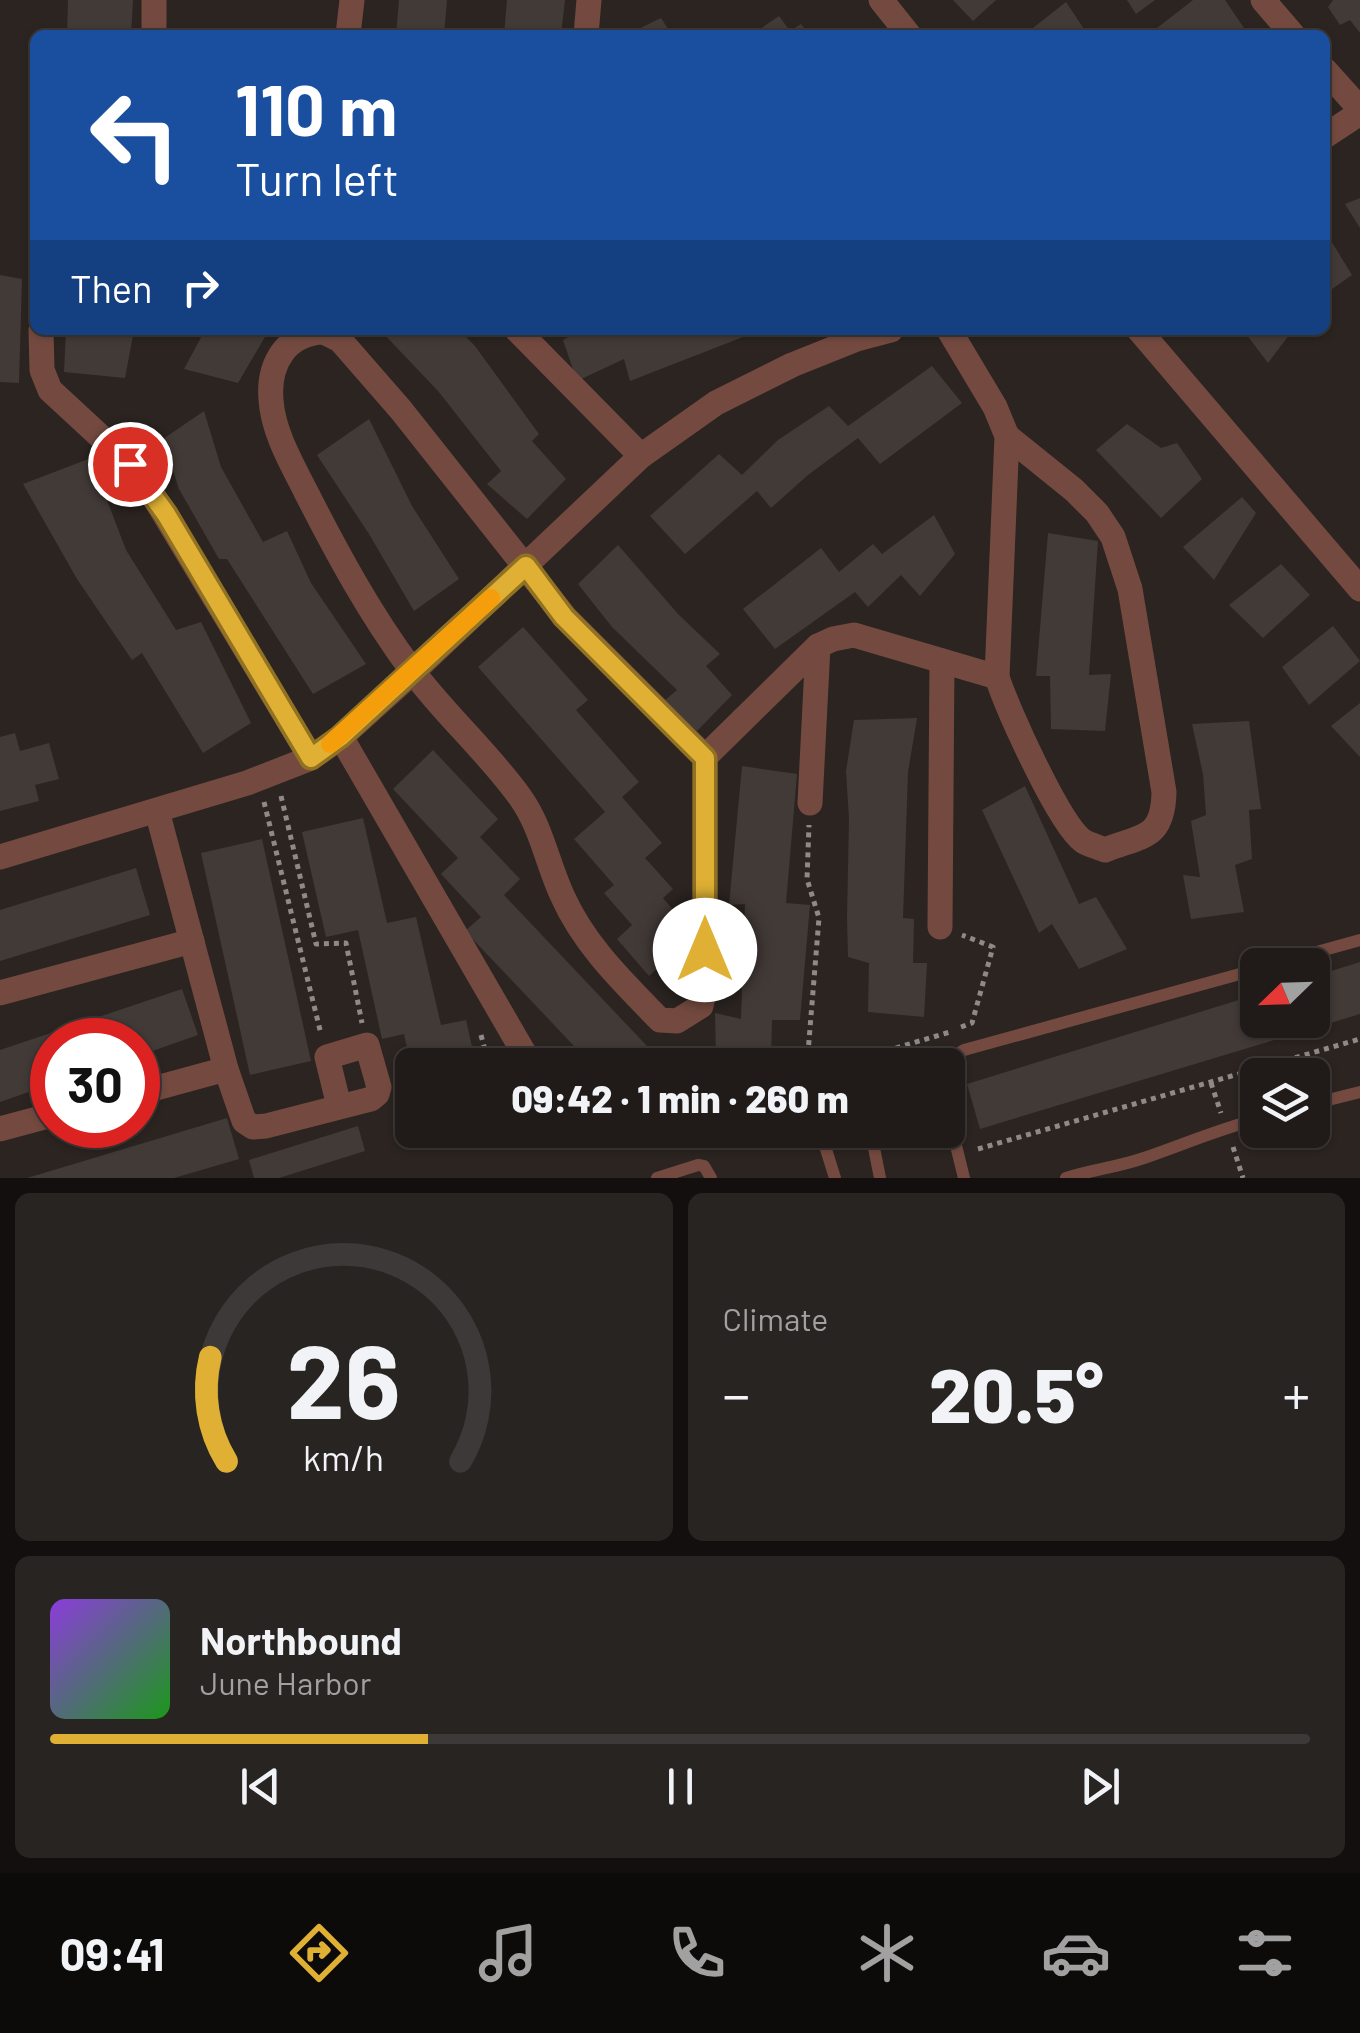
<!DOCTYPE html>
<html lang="en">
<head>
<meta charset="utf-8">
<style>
  :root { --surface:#201b19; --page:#282422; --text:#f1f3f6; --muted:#a2a1a2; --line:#3d3938; --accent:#dfb034 }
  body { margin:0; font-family:Barlow,sans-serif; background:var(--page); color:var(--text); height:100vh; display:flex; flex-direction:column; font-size:38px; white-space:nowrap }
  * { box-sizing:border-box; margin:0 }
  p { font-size:32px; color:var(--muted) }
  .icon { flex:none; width:55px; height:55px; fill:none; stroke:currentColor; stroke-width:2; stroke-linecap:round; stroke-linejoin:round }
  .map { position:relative; height:1178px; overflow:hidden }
  .sheet { display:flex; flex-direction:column; gap:15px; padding:15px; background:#120f0e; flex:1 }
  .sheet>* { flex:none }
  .guide { position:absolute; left:30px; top:30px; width:1300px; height:305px; border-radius:15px; box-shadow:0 2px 8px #0004,0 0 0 2px var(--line); background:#1a4fa0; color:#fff; overflow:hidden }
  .needle { width:65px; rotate:247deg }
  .buttons { position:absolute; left:1240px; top:948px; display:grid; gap:20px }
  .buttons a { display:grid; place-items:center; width:90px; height:90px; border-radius:15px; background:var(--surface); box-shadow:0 2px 8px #0004,0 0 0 2px var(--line); font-size:50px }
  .speed { position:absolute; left:30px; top:1018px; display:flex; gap:20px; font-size:50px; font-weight:700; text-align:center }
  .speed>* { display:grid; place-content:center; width:130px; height:130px; border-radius:50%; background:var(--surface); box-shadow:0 2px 8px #0004,0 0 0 2px var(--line); line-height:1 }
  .speed .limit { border:15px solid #d22; background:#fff; color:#111 }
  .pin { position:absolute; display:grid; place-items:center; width:85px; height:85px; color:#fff; margin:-42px; border:5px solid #fff; border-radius:50%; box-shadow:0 2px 10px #0007 }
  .me { position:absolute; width:110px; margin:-55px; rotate:0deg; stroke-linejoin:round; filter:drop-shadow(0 0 8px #0008) }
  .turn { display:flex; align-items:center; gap:35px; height:210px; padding:0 40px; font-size:45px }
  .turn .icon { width:130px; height:130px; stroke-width:2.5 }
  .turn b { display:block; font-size:70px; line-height:85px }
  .then { display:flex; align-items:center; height:95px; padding:0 40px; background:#0003; gap:20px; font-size:38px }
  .big { font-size:75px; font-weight:800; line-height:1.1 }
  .sheet .widget { flex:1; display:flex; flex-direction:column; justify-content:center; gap:15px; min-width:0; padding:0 35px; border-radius:15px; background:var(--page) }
  .sheet .dial { align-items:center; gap:0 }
  .dial svg { height:260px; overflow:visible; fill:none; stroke:var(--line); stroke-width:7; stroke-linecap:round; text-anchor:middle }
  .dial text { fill:var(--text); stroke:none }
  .song { display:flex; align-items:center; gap:30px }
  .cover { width:120px; height:120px; border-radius:15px; background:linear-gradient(135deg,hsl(270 70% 55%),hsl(120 70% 35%)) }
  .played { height:10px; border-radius:5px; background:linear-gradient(90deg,var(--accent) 30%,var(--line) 30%) }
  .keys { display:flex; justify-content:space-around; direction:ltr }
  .heat { display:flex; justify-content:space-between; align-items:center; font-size:55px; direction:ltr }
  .sheet .tiles { flex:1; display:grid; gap:15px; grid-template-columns:1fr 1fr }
  .widget:last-child { grid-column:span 2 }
  .trip { position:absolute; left:395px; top:1048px; width:570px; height:100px; border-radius:15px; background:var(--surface); box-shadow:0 2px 8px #0004,0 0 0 2px var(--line); font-weight:800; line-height:100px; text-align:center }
  .tabs { display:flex; height:160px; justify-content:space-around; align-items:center; background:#0d0b0a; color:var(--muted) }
  .tabs .icon { width:70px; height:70px }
  .tabs .active { color:var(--accent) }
  .tabs b { font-size:45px; color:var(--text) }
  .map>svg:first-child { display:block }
</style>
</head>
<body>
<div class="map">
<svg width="1360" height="1178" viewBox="0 0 1360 1178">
  <rect width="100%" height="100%" fill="#2b2421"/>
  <!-- building -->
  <g fill="#423a37">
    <path d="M68 0H133L131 35H67Z"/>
    <path d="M399 0H447L444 35H396Z"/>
    <path d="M507 0H565L561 35H504Z"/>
    <path d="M953 0H996L973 21Z"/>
    <path d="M1127 0H1155L1136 14Z"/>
    <path d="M1193 0H1225L1244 28 1238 35H1148Z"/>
    <path d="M1333 0H1360V33L1350 20 1340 25 1328 7Z"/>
    <path d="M1066 2 1088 35H1024Z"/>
    <path d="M779 16 790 31 801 24 809 34 821 30 825 35H751Z"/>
    <path d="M661 18 672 35H626Z"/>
    <path d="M1360 198V228L1345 204Z"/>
    <path d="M1325 231 1352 275 1325 294Z"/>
    <path d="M0 275 22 279 19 383 0 382Z"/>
    <path d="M66 330H134L125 378 64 372Z"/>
    <path d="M205 330H269L238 383 184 369Z"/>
    <path d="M380 330H459L475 346 539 434 532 441 566 479 527 519 487 484 501 471 438 391Z"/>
    <path d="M581 330H761L630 381 624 359 577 381 563 340Z"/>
    <path d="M1243 330H1293L1268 363Z"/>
    <path d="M932 366 962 403 880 464 858 438 808 475 771 508 757 491 685 554 650 516 719 454 742 475 778 440 829 406 848 426Z"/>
    <path d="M204 411 221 467 263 542 287 531 311 583 366 664 313 694 227 559H219L179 489 163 439Z"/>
    <path d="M369 419 412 506 459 579 414 611 369 534 317 455Z"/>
    <path d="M1127 424 1161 448 1177 443 1202 479 1161 518 1096 450Z"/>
    <path d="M91 458 126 550 176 630 201 622 251 723 203 753 142 653 132 660 77 579 23 484Z"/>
    <path d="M1242 497 1256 513 1214 580 1183 547Z"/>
    <path d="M934 515 955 554 920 596 901 575 868 607 855 592 775 649 743 609 821 548 839 572 873 544 882 554Z"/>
    <path d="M1048 533 1098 541 1089 675 1111 674 1105 731 1051 729 1050 676H1036Z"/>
    <path d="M618 545 678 614 720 654 706 666 732 695 697 731 664 701 677 690 612 627 578 584Z"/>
    <path d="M1281 564 1310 595 1263 638 1229 605Z"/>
    <path d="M1333 626 1360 661 1309 705 1282 667Z"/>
    <path d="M523 627 588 700 576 710 639 782 622 797 662 843 645 858 673 889 663 898 695 935 649 976 617 939 632 925 604 893 614 885 574 839 605 812 478 667Z"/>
    <path d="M1360 703V757L1331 726Z"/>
    <path d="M917 718 908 772 903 918 914 919 913 963H927L924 1017 868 1012 869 963 848 957 847 917 849 819 846 771 854 720Z"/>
    <path d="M1249 721 1261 809 1249 810 1252 859 1235 865 1244 912 1191 919 1183 875 1200 877 1191 821 1206 815 1203 774 1192 724Z"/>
    <path d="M15 733 20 751 49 743 59 779 35 785 39 801 0 811V737Z"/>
    <path d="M433 750 498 819 480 837 520 879 504 895 665 1065H592L465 931 481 917 441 874 458 858 393 789Z"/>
    <path d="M742 766 797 774 786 903 810 905 800 1020H772L771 1057 716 1056 715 1013 741 1019 745 904 729 905Z"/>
    <path d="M1025 786 1079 904 1096 897 1127 949 1079 969 1052 924 1039 933 982 810Z"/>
    <path d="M363 818 387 923 416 917 441 1025 466 1020 476 1065H411L404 1034 382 1039 358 930 326 937 302 832Z"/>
    <path d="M262 839 311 1061 250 1075 201 853Z"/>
    <path d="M136 868 150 915 0 961V910Z"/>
    <path d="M1360 962V1014L980 1129 967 1084 1258 994V1020H1312V977Z"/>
    <path d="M182 989 198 1035 138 1056V1040H52V1084L0 1102V1050Z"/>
    <path d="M227 1118 239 1159 174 1178H27Z"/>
    <path d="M358 1126 365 1151 279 1178H254L249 1160Z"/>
  </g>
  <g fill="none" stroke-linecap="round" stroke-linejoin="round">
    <!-- path -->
    <g stroke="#8f8987" stroke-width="5" stroke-dasharray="5 5" stroke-linecap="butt">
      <path d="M281 796 316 944 346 943 362 1023"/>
      <path d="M264 802 321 1034"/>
      <path d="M961 1027 972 1023 993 947 962 935"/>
      <path d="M481 1035 489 1065"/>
      <path d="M807 1065 819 918 807 879 809 825"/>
      <path d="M838 1065 950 1032"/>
      <path d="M1211 1083 1221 1113"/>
      <path d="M1233 1147 1243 1178"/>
      <path d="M978 1149 1360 1039"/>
    </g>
    <!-- lane -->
    <g stroke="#744a40" stroke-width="12">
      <path d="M1270 965 1360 940"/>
      <path d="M948 1072 955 1056 964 1050 1258 969"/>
      <path d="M1312 1104 1360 1092"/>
      <path d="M948 1113 964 1178"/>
      <path d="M820 1130 835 1178"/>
      <path d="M878 1130 873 1143 880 1178"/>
      <path d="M657 1178 698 1165 704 1166 711 1178"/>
      <path d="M1066 1178C1091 1170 1118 1167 1144 1158 1182 1145 1219 1129 1258 1119"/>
    </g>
    <!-- street -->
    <g stroke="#744a40" stroke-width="25">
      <path d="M881 0 909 35"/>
      <path d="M1263 0 1293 35"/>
      <path d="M154 35V0"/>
      <path d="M348 35 352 0"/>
      <path d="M586 35 589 0"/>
      <path d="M1325 70 1360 109"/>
      <path d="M1325 136 1360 113"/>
      <path d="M41 330 42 370 50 390 130 464 151 492 311 758"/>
      <path d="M517 330 641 456"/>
      <path d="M949 330 995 407 1007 436 997 677"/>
      <path d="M1139 330 1360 589"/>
      <path d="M324 332 340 340 401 410 565 617 705 757V988L701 1006 677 1021 660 1020C623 982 584 945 562 895 547 862 541 826 520 797 487 751 444 714 411 669 370 614 337 553 306 492 292 464 273 432 271 400 268 364 286 333 324 332Z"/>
      <path d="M341 737 531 1065"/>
      <path d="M705 757 818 646 833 639 854 635 997 677C1007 708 1059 824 1083 841 1089 845 1099 847 1105 850 1143 835 1163 839 1164 792L1130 589 1113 537 1097 513 1074 490 1007 436"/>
      <path d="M810 803 818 646"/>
      <path d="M157 811 226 1069 244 1121 253 1127 266 1126 371 1099 377 1094 379 1087 367 1045 327 1057 339 1106"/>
      <path d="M0 857 247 783 311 758 341 737 413 672 641 456 716 403 792 365 857 339 891 330"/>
      <path d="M940 927 942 661"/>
      <path d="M0 993 192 941"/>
      <path d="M138 1093 226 1069"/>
      <path d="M0 1129 52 1115"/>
    </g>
  </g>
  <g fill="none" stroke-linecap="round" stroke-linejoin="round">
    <defs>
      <path id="route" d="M130 464 166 514 311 758 340 737 526 566 564 617 705 758V950"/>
    </defs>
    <!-- route casing -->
    <use href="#route" stroke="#917222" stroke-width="25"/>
    <!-- route -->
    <use href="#route" stroke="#dfb034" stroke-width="18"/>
    <!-- slow -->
    <path stroke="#f59e0b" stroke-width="18" d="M330 744 491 598"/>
  </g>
</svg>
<div class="buttons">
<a><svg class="needle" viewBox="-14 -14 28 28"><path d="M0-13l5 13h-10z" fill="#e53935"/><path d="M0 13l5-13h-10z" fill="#a2a1a2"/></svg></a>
<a><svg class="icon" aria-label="layers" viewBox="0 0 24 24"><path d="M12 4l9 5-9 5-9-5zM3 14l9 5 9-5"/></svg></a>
</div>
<div class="speed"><div class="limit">30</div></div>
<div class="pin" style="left:130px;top:464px;background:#d93025"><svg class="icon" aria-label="arrive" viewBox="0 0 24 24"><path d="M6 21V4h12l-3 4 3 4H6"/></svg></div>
<svg class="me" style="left:705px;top:950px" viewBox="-20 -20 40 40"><circle r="19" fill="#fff"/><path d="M0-13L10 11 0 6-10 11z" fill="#dfb034"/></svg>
<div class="trip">09:42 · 1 min · 260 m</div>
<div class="guide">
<div class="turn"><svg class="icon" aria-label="left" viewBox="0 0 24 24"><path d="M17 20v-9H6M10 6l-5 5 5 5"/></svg><div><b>110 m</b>Turn left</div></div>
<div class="then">Then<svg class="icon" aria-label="right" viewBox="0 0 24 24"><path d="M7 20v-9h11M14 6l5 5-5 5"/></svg></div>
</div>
</div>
<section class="sheet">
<div class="tiles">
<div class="widget dial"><svg viewBox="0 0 100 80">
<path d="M14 69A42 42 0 1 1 86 69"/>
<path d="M14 69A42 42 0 0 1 9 37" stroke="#dfb034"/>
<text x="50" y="56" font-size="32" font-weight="700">26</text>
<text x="50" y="72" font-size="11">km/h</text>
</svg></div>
<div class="widget"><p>Climate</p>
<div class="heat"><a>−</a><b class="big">20.5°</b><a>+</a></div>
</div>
<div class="widget">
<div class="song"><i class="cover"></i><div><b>Northbound</b><p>June Harbor</p></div></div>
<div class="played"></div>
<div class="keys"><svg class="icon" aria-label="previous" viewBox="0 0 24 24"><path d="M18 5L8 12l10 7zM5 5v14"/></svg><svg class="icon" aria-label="pause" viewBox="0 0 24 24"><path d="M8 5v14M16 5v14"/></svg><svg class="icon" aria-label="next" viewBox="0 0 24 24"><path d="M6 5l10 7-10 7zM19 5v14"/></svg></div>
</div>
</div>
</section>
<nav class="tabs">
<b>09:41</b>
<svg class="icon active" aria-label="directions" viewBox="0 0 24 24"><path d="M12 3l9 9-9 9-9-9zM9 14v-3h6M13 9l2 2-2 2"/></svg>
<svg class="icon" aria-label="music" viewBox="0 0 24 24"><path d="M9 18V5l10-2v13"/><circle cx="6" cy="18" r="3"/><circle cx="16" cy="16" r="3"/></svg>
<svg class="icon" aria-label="phone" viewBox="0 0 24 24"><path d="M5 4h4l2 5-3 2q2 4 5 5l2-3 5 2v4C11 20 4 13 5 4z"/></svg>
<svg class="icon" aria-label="climate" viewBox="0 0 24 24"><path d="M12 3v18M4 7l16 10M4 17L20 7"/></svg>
<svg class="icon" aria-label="car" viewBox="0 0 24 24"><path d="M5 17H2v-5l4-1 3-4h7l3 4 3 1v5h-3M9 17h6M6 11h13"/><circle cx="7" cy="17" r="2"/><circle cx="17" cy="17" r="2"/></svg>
<svg class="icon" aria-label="filters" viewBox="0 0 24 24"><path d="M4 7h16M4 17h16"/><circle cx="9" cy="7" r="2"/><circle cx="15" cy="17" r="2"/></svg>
</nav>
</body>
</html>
